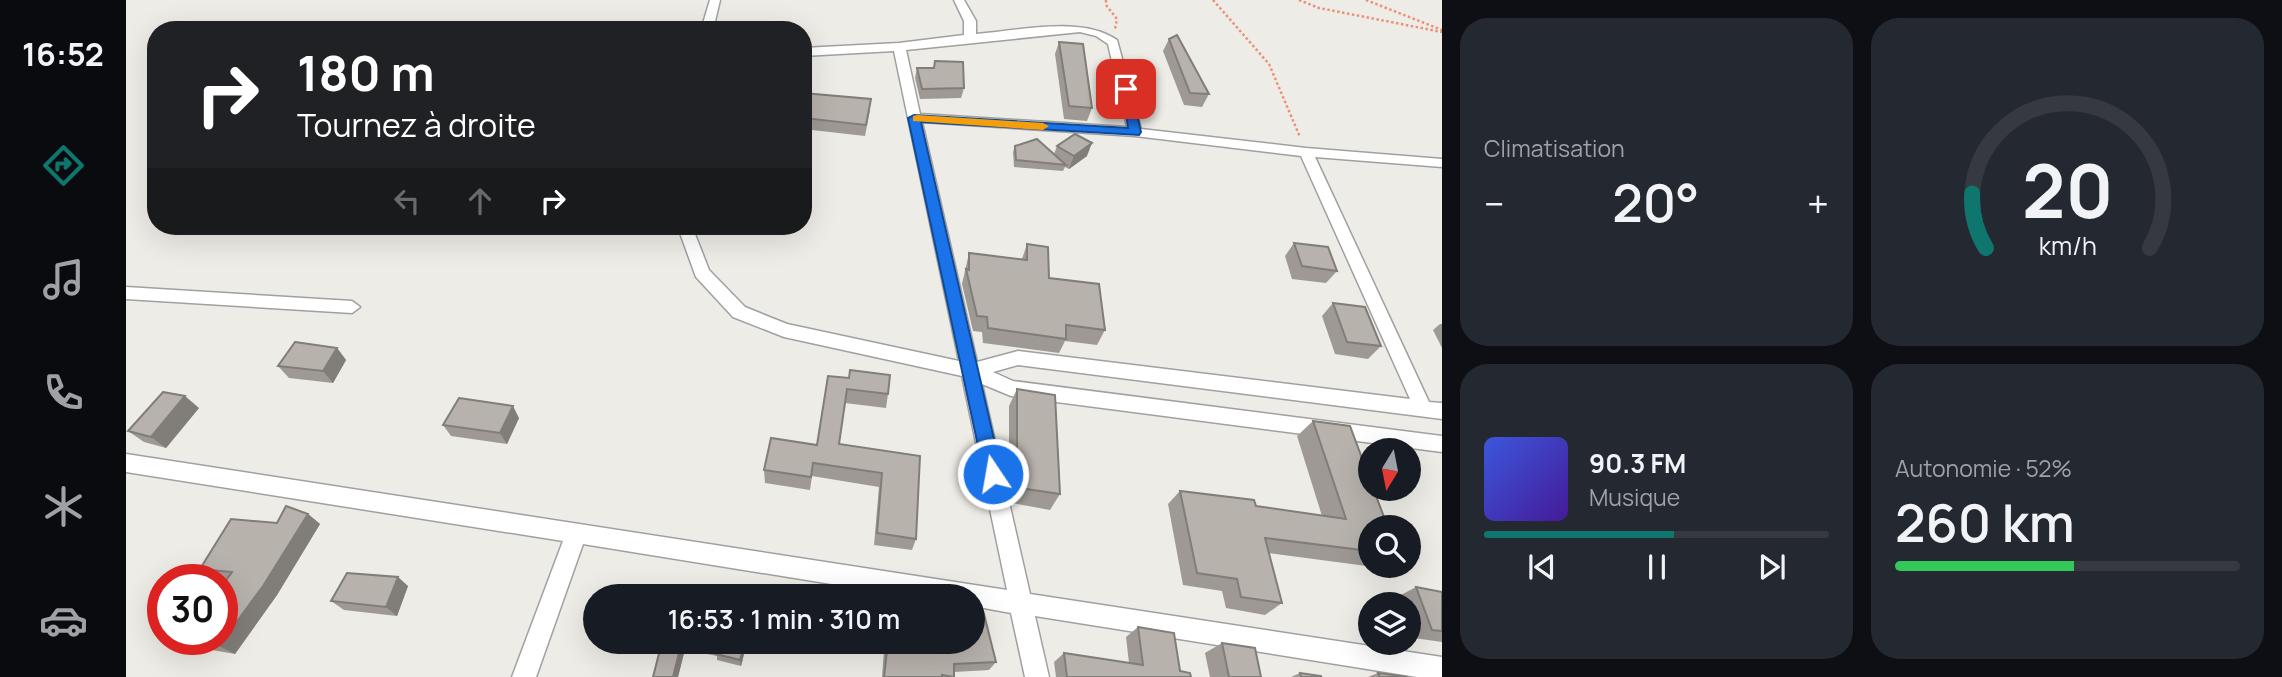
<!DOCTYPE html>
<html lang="fr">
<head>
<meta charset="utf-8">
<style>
  :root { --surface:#171b24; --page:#242831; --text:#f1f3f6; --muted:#9ea1a6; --line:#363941; --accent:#0f766e }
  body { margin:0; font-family:Manrope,sans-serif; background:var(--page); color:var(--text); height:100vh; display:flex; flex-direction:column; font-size:26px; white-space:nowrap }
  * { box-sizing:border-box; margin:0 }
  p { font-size:23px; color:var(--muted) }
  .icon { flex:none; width:38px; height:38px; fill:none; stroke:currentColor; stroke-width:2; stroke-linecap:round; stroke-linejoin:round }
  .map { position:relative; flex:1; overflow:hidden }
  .details { display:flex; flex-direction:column; gap:18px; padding:18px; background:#0d0f14; width:840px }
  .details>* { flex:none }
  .top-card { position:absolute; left:21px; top:21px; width:665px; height:214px; border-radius:28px; box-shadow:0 7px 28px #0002; background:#202124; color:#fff; overflow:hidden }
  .needle { width:46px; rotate:190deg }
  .fabs { position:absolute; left:1232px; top:438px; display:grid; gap:14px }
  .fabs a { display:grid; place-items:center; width:63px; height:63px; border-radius:50%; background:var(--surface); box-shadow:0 7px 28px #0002; font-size:35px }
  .speed { position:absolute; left:21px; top:564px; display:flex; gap:14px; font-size:35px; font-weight:700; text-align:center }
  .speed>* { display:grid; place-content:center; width:91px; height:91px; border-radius:50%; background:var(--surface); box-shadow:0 7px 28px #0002; line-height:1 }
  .speed .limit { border:10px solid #d22; background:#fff; color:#111 }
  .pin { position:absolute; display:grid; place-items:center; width:60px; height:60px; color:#fff; margin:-30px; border-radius:14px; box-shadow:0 4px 10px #0006 }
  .me { position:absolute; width:77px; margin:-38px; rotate:348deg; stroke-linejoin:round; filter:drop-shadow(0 0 5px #0008) }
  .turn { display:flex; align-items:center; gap:24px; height:147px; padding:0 35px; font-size:32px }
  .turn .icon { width:91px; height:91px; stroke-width:2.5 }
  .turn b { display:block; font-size:49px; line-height:60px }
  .lanes { display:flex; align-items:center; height:66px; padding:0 35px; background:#0003; justify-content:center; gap:35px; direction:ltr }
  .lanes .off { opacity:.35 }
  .big { font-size:52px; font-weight:600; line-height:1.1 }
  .details .tile { flex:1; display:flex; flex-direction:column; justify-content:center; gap:10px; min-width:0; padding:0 24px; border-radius:28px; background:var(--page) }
  .details .dial { align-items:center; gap:0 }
  .dial svg { height:182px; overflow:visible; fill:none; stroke:var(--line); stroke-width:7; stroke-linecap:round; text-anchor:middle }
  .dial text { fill:var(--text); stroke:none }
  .song { display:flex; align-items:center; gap:21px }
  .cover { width:84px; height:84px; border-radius:10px; background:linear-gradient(135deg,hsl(230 70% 55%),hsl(260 70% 35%)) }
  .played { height:7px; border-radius:4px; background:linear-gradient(90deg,var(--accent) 55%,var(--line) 55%) }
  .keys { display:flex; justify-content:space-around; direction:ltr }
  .heat { display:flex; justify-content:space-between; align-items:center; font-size:38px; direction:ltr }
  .charge { height:10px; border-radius:5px; background:linear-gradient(90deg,#34c759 52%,var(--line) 0) }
  .details .tiles { flex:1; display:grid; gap:18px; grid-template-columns:repeat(2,1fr) }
  .trip { position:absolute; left:457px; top:584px; width:402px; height:70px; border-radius:35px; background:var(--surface); box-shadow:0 7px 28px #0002; font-weight:600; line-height:70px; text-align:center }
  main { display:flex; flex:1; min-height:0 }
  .tabs { display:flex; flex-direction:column; width:126px; justify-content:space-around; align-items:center; background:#090b0e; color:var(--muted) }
  .tabs .icon { width:49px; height:49px }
  .tabs .selected { color:var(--accent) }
  .tabs b { font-size:32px; color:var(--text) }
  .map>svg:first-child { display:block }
</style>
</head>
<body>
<main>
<nav class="tabs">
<b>16:52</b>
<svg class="icon selected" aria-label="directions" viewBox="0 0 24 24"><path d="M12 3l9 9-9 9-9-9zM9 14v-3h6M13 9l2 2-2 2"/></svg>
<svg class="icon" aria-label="music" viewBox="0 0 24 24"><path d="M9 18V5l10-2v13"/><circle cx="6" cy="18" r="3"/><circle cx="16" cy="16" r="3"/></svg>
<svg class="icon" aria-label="phone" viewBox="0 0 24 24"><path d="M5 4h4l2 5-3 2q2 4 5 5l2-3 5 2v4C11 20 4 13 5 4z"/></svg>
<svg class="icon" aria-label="climate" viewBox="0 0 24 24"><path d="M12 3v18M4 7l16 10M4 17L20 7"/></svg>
<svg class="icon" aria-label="car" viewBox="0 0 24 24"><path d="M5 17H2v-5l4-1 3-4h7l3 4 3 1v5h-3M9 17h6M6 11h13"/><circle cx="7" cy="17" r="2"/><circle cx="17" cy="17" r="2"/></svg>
</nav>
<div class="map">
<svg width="1316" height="677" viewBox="0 0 1316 677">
  <rect width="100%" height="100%" fill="#eeece6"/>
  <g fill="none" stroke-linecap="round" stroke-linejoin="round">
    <defs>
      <g id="minor">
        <path d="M584 0H594L587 30H575Z"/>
        <path d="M828 0H838L850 21V34C892 31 955 15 991 40L1015 129 1180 148 1316 159V167L1189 157 1303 402 1316 403V419L892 365 867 372 887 381 1316 436V452L885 396 856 384 904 594 1316 657V677H1291L909 616 923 677H899L885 613 847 606V597H786L457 544 410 677H386L437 541 0 472V454L881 590 836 376 658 337 607 317 570 277 554 233 557 229H567L583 270 619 307 661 324 833 361 768 51 677 56V48L773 43 838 35V21ZM954 32 970 36 982 44 1001 127 794 114 780 50ZM796 122 1009 136 1175 156 1284 399 892 351 851 362Z"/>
        <path d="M0 287 226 301 234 307 226 313 0 299Z"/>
      </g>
    </defs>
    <!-- minor casing -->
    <use href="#minor" stroke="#a0a0a0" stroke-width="3"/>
    <!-- path -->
    <g stroke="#eb917a" stroke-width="2.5" stroke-dasharray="2.5 2.5" stroke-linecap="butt">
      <path d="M980 0V5L991 19 989 29"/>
      <path d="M1087 0 1143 64 1174 137"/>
      <path d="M1173 0 1193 8 1316 32"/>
      <path d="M1240 0 1316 30"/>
    </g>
    <!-- minor -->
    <use href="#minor" fill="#fff" fill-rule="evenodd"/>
  </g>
  <!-- wall -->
  <g fill="#9e9994">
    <path d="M1043 39 1083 94 1076 107 1058 105 1037 51Z"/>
    <path d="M933 42 966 108 961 121 938 119 929 54Z"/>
    <path d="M791 68 838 88 835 98 794 99 789 78Z"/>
    <path d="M677 93 744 110 739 136 677 129Z"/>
    <path d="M889 146 928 154 931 146 961 156 943 169 939 167 937 171 888 167 887 152Z"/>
    <path d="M1168 243 1211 271 1200 283 1166 279 1159 256Z"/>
    <path d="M901 244 923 278 979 330 971 345 939 341 933 353 857 343 856 332 847 331 836 284 843 253 896 259Z"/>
    <path d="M1207 303 1255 346 1242 359 1209 354 1196 316Z"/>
    <path d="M1314 324H1316V348L1307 330Z"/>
    <path d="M211 348 220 360 207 383 163 378 152 366Z"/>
    <path d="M723 378 762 394 760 408 719 403 713 444 794 456 790 539 786 550 748 545 753 487 686 476 684 490 639 483 638 470 691 445Z"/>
    <path d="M891 389 934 494 924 510 886 503 883 489V406Z"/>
    <path d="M73 408 40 448 18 442 2 431Z"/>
    <path d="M393 418 381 444 325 436 317 425Z"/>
    <path d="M1187 421 1244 527V565H1278L1271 570 1143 553 1156 603 1139 615 1100 608 1096 591 1057 585 1042 504 1054 491 1130 506 1196 516 1171 436Z"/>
    <path d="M182 514 194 524 151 595 109 654 75 648 58 640 101 579 90 578 74 569 151 523Z"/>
    <path d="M1283 535 1292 557 1283 563Z"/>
    <path d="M282 586 271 616 218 610 205 601Z"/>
    <path d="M1290 587 1316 592V642L1288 638 1283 624V604H1276L1273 596Z"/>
    <path d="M1012 627 1054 671 1065 677H930L928 662 938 653 1003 663 1000 637Z"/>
    <path d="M551 642H621L615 666 591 660V656L556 649 558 653 552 677H527L552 645Z"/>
    <path d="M761 642 806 650V642H847L870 662 863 670 828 672V677H756L758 650Z"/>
    <path d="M1096 643 1135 677H1084L1079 653Z"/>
    <path d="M1174 673 1195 677H1165Z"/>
    <path d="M1252 673 1282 677H1242Z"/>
  </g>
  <!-- shaded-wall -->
  <g fill="#817d78">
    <path d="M966 143 961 156 943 169 948 156Z"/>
    <path d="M211 348 220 360 207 383 197 371Z"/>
    <path d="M59 396 73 408 40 448 25 437Z"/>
    <path d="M387 406 393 418 381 444 374 433Z"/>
    <path d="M182 514 194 524 151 595 109 654 93 646Z"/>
    <path d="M272 577 282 586 271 616 260 607Z"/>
    <path d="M619 642H621L615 666 614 660Z"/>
    <path d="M555 645 558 653 552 677H547Z"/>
  </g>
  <!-- building -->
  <g fill="#b8b2ac" stroke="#817d78" stroke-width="2">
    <path d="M1051 35 1083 94 1064 93 1043 39Z"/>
    <path d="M933 42 957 44 966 108 943 106Z"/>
    <path d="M809 61 837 62 838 88 796 89 791 68H808Z"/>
    <path d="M677 93 745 99 740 125 677 118 679 112 677 110Z"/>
    <path d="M949 134 966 143 948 156 931 146Z"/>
    <path d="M911 139 940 165 890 160 889 146Z"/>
    <path d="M1168 243 1202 247 1211 271 1176 266Z"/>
    <path d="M901 244 922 247 923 278 973 284 979 330 940 325V339L862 328 861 317 851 316 840 269 843 270V253L901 260Z"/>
    <path d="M1207 303 1239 307 1255 346 1221 342Z"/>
    <path d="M169 342 211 348 197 371 152 366Z"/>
    <path d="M724 370 764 375 762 394 721 389 713 444 794 456 790 539 751 533 756 473 687 463 685 477 638 470 645 438 691 445 702 376 723 378Z"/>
    <path d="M891 389 929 395 934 494 894 488 891 473Z"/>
    <path d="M37 392 59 396 25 437 2 431Z"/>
    <path d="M333 398 387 406 374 433 317 425Z"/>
    <path d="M1187 421 1224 426 1244 480V488H1247L1261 525 1277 527H1244V551L1139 538 1156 603 1115 597 1111 579 1071 573 1054 491 1128 500 1130 506 1220 519Z"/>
    <path d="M160 506 182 514 137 586 93 646 58 640 59 639H96V586L106 572 74 569 105 519 151 523Z"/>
    <path d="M1283 535 1292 557 1283 556Z"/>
    <path d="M221 573 272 577 260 607 205 601Z"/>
    <path d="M1290 587 1316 592V631L1306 630Z"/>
    <path d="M555 589 594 597H552Z"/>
    <path d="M847 612 858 614 870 662 828 664V677L816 675V677H758L762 642 810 651 811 642H847Z"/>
    <path d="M1012 627 1048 633 1054 671 1064 673 1065 677H941L938 653 1017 665Z"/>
    <path d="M536 642 555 645 547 677H527Z"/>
    <path d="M551 642H619L614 660 590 654 591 651 551 643Z"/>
    <path d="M1096 643 1129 648 1135 677H1103Z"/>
    <path d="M1174 673 1195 676V677H1175Z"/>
    <path d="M1252 673 1282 677H1254Z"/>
  </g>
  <!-- route -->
  <path fill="#1a73e8" stroke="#114b97" stroke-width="2" d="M996 86 1005 89 1015 132 1013 135 795 122 876 474 873 480 867 482 860 480 858 474 782 118 788 115 1002 128Z"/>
  <!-- slow -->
  <path fill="#f59e0b" d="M791 115 917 123 923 126 917 130 787 121V116Z"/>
</svg>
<div class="fabs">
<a><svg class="needle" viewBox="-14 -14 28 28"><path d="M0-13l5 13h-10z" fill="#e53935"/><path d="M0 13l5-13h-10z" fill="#9ea1a6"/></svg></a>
<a><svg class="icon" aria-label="search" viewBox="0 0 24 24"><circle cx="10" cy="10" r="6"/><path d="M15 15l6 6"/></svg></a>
<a><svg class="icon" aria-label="layers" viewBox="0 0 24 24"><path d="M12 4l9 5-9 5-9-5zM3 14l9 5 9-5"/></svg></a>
</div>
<div class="speed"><div class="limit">30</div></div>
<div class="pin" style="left:1000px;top:89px;background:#d93025"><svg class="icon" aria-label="arrive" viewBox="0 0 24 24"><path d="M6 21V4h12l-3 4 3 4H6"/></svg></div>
<svg class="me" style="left:867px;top:474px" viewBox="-20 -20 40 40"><circle r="17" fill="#1a73e8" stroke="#fff" stroke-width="3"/><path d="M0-11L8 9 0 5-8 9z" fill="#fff"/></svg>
<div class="trip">16:53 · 1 min · 310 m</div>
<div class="top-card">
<div class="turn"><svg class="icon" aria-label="right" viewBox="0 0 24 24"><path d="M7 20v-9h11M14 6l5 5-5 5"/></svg><div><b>180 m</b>Tournez à droite</div></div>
<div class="lanes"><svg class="icon off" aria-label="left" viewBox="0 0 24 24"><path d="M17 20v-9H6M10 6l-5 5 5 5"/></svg><svg class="icon off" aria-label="ahead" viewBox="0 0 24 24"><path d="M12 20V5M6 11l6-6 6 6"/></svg><svg class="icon" aria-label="right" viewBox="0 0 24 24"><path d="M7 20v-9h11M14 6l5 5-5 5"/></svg></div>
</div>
</div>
<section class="details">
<div class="tiles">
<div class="tile"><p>Climatisation</p>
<div class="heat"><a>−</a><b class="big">20°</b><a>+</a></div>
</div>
<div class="tile dial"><svg viewBox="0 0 100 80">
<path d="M14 69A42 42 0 1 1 86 69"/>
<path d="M14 69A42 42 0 0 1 8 45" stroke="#0f766e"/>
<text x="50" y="56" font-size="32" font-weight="700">20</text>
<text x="50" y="72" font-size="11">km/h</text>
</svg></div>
<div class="tile">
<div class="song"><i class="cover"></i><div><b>90.3 FM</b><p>Musique</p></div></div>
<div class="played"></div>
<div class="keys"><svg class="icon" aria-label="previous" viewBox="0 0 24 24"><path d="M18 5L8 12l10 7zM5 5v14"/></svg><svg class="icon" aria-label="pause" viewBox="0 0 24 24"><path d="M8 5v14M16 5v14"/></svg><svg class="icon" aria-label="next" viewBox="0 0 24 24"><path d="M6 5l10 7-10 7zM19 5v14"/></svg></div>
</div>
<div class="tile"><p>Autonomie · 52%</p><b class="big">260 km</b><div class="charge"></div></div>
</div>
</section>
</main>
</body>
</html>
